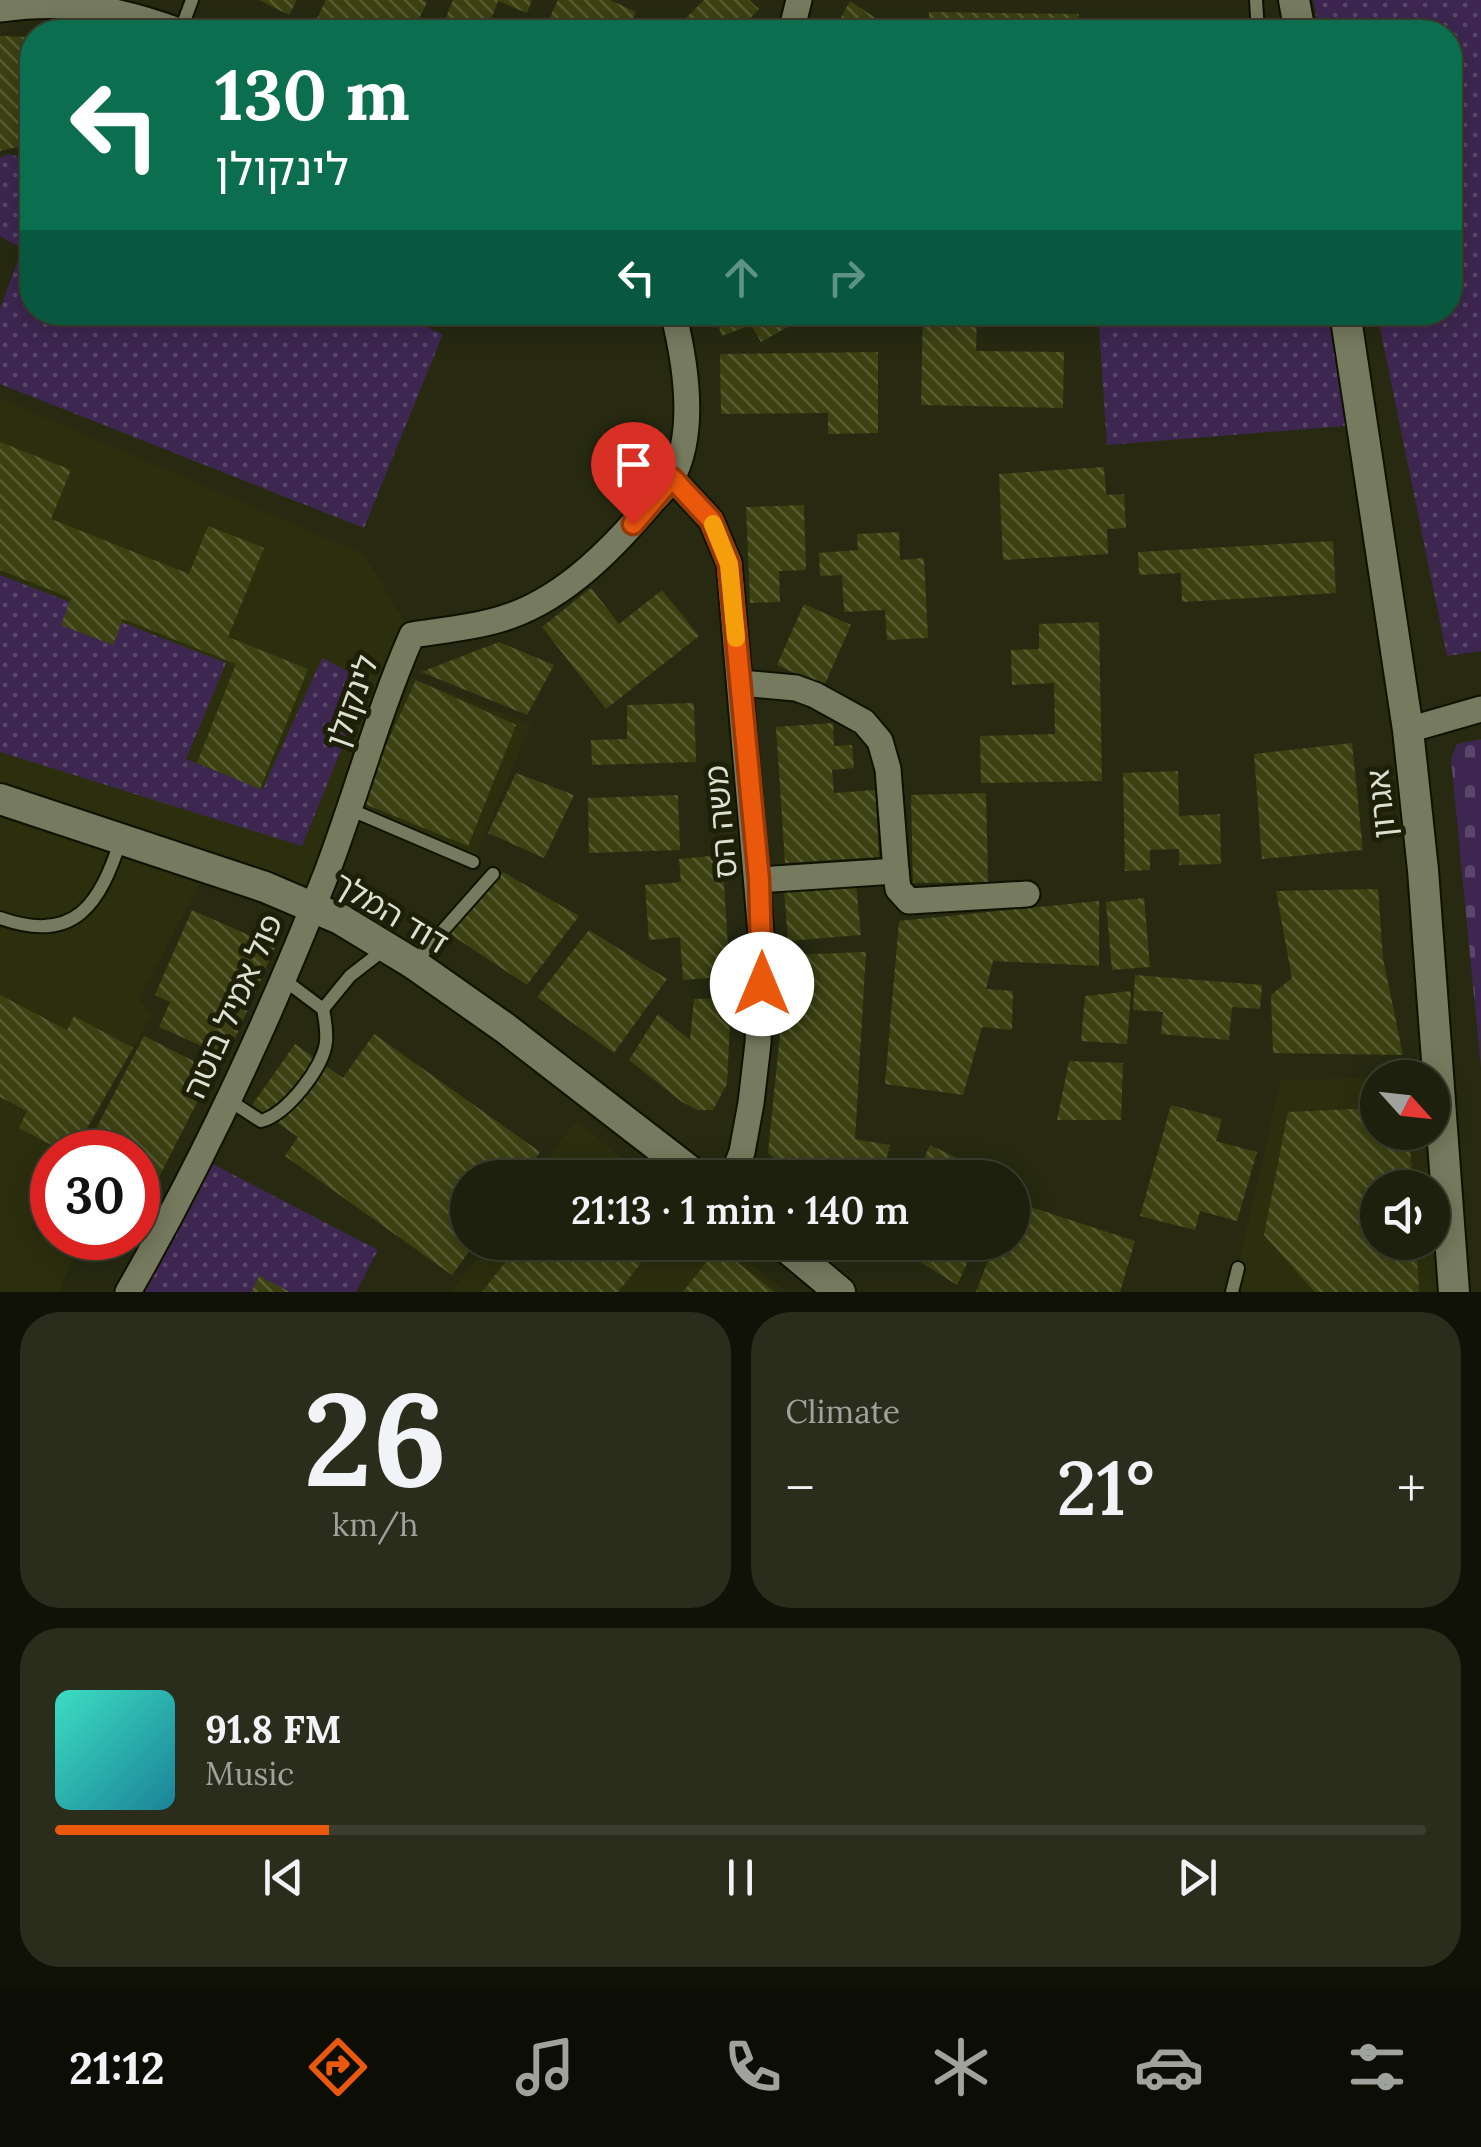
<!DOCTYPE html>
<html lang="en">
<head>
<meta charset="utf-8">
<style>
  :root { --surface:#1d200d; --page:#2a2d1b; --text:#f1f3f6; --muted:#a0a39d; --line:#3b3e2e; --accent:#ea580c }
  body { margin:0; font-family:Lora,"Noto Sans Hebrew",serif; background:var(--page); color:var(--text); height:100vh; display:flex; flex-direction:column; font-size:38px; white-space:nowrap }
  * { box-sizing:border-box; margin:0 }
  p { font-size:32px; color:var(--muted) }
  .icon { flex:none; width:55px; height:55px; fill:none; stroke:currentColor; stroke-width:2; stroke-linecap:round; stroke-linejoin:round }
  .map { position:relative; height:1292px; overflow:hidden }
  .details { display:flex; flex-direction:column; gap:20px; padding:20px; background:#101207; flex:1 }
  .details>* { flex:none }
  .hud { position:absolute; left:20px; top:20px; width:1442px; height:305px; border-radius:40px; box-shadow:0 5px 25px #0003,0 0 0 2px var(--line); background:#0b6e4f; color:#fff; overflow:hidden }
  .needle { width:65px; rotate:117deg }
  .buttons { position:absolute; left:1360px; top:1060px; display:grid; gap:20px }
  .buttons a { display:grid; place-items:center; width:90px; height:90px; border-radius:50%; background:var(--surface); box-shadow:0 5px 25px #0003,0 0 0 2px var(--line); font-size:50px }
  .speed { position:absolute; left:30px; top:1130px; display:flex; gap:20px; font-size:50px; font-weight:700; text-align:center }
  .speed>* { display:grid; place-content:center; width:130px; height:130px; border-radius:50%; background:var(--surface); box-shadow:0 5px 25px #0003,0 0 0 2px var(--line); line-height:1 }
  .speed .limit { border:15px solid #d22; background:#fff; color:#111 }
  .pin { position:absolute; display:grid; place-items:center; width:85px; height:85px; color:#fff; margin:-102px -42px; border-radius:50% 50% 50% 0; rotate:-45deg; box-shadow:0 0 10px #0007 }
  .pin .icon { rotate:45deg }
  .me { position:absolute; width:110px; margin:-55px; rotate:0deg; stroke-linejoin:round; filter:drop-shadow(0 0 8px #0008) }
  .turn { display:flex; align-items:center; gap:35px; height:210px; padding:0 30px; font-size:45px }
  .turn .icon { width:130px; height:130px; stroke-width:2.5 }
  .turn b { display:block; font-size:70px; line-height:85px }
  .lanes { display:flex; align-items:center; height:95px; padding:0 30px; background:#0003; justify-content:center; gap:50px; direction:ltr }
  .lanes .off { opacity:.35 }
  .big { font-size:75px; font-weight:600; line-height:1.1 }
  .details .card { flex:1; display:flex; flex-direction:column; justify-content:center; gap:15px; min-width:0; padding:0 35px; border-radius:40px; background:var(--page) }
  .details .dial { align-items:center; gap:0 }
  .dial b { font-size:130px; line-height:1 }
  .song { display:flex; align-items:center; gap:30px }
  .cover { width:120px; height:120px; border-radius:15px; background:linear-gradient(135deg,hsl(170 70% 55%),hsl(190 70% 35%)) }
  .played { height:10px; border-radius:5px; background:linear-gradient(90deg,var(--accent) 20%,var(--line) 20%) }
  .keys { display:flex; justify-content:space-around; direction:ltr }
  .heat { display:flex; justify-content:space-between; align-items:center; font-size:55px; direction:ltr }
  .details .tiles { flex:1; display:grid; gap:20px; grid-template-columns:1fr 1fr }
  .card:last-child { grid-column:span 2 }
  .trip { position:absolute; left:450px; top:1160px; width:580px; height:100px; border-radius:50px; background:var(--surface); box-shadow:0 5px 25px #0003,0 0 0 2px var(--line); font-weight:600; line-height:100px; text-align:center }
  .tab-bar { display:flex; height:160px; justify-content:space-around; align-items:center; background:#0c0d05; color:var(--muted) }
  .tab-bar .icon { width:70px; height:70px }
  .tab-bar .on { color:var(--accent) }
  .tab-bar b { font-size:45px; color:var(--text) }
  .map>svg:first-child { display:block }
</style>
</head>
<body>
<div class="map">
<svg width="1481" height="1292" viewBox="0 0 1481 1292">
  <defs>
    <pattern id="cemetery-stones" width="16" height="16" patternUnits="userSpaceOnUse" patternTransform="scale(2.5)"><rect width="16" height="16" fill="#3d2751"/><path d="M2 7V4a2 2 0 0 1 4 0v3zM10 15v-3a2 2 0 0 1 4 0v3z" fill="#594669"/></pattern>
    <pattern id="park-dots" width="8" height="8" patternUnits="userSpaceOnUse" patternTransform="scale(2.5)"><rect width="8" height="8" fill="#3d2751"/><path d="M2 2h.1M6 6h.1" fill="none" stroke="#594669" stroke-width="1.8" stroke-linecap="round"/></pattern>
    <pattern id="building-back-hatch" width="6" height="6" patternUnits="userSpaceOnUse" patternTransform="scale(2.5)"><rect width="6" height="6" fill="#3c4112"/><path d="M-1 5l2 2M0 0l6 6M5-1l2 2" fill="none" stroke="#585c33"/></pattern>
  </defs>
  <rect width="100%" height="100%" fill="#272a11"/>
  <!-- built -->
  <g fill="#2c2f0e" fill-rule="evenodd">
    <path d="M0 398 364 554 412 635 396 672 531 724 473 862 350 809 313 906 208 868 139 999 152 1014 76 1152H52V1195L31 1229 75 1255 58 1292H0Z"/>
    <path d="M1416 1077H1439L1454 1292H1232L1281 1080 1377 1078 1378 1132H1432V1078ZM1378 1188H1432V1242H1378Z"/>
    <path d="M576 1121 645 1177H535Z"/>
    <path d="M488 1242 725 1243 786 1292H452Z"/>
  </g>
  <!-- cemetery -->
  <path fill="url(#cemetery-stones)" d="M1481 739V1068L1451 759 1457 744Z"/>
  <!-- park -->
  <g fill="url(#park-dots)">
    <path d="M1313 0H1481V651L1447 656 1377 313 1450 312V32H1320Z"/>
    <path d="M8 154 32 160V312L392 313 443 334 364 528 0 384V309L22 249 0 236V158Z"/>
    <path d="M1152 313H1336L1357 425 1107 445 1099 327Z"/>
    <path d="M0 575 226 663 186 759 263 789 322 658 369 682 302 846 0 752Z"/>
    <path d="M207 1161 378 1250 356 1292H139Z"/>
  </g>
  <!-- building -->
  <g fill="url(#building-back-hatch)">
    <path d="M259 0H297L289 15Z"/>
    <path d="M326 0H423L427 2 413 32H325L313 26Z"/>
    <path d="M453 0H532L527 13 498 1 486 32H440Z"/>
    <path d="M558 0H610L636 12 626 32H543Z"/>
    <path d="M704 0H749L759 9 742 27 748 32H681L676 28Z"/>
    <path d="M850 1 889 27 886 32H833Z"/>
    <path d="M929 12 1079 14 1078 32H929Z"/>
    <path d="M0 36 32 37V144L0 151Z"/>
    <path d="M714 312H814L761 342 751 325 722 336Z"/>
    <path d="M923 312H977L976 351 1064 352 1063 408 921 405Z"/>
    <path d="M878 352V433L828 434V413L721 414 720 354Z"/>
    <path d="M0 442 71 470 51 519 189 574 208 526 264 548 228 637 308 669 260 789 197 763 236 664 123 619 113 645 61 625 71 598 0 570Z"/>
    <path d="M1104 467 1106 495 1124 494 1126 528 1107 529 1108 554 1003 560 999 474Z"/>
    <path d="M804 505 806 570 779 571 780 602 750 603 746 507Z"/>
    <path d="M899 532 900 560 924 558 928 638 887 640 885 610 844 612 842 575 820 576 819 553 858 550 857 534Z"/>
    <path d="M1333 541 1336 593 1182 602 1181 573 1139 575 1138 552Z"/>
    <path d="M591 588 619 624 662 590 699 636 606 709 542 627Z"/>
    <path d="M804 604 851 625 824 686 777 665Z"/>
    <path d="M1099 622 1102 781 981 783 980 736 1055 734 1054 683 1012 685 1011 650 1039 649V624Z"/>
    <path d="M499 642 554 665 527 715 421 672Z"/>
    <path d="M416 680 516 725 468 846 360 802Z"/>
    <path d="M694 703 696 762 592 765 591 740 627 739V705Z"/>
    <path d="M833 723 834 746 852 745 854 768 832 770 834 793 875 790 879 857 785 863 776 727Z"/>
    <path d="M1352 743 1363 850 1262 859 1254 754Z"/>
    <path d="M1178 771 1179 816 1220 814 1221 864 1179 865V849L1150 850V870L1125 871 1123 773Z"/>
    <path d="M516 773 574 795 544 858 488 833Z"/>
    <path d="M986 793 988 882 913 883 911 795Z"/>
    <path d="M678 795 680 850 589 853 588 798Z"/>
    <path d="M722 855 730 976 683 980 680 937 649 940 645 885 681 882 679 859Z"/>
    <path d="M503 872 579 916 527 985 447 932Z"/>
    <path d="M856 884 861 935 788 941 784 890Z"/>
    <path d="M1378 889 1383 959 1403 1055 1273 1053 1271 995 1292 978 1276 891Z"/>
    <path d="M1144 898 1150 967 1112 970 1106 902Z"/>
    <path d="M1099 901V966L993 961 986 989 1013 991 1012 1030 982 1027 963 1095 885 1084 899 921Z"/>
    <path d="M192 910 275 947 227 1057 159 1027 170 1002 155 995Z"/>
    <path d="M589 930 667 979 614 1053 537 997Z"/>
    <path d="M866 952 855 1139 890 1145 882 1178H796L768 1153 788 955Z"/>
    <path d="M1135 975 1262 985 1260 1009 1232 1007 1229 1040 1161 1034 1163 1012 1133 1010Z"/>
    <path d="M1131 991 1127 1044 1081 1041 1085 996Z"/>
    <path d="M0 995 67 1030 74 1016 133 1048 73 1152H65L19 1128 27 1111 0 1097Z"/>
    <path d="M731 998 727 1084 713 1110H697L682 1102 629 1060 658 1014 690 1040 694 999Z"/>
    <path d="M374 1034 540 1152 522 1178H468V1242H476L452 1275 285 1156 298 1137 252 1105 295 1044 343 1078Z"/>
    <path d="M144 1036 213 1071 138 1218V1152H84Z"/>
    <path d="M1069 1061 1123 1063 1121 1120H1057Z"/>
    <path d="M1171 1105 1222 1119 1216 1141 1257 1152 1237 1221 1200 1211 1195 1230 1140 1216Z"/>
    <path d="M1378 1108V1132H1409L1413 1188H1378V1242H1416L1419 1292H1315L1264 1235 1288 1112Z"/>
    <path d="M930 1145 998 1178H915Z"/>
    <path d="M1012 1201 1135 1241 1120 1292H976L995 1242H1012Z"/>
    <path d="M98 1238H127L121 1249Z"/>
    <path d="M521 1242H615L641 1263 618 1292H482Z"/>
    <path d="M888 1242H977L957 1285Z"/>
    <path d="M718 1247 775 1292H683Z"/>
    <path d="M259 1276 290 1292H251Z"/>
  </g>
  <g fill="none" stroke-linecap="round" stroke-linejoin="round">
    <defs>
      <g id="lane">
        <path d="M1256 0 1258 32"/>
        <path d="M180 32 192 0"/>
        <path d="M349 809 473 862"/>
        <path d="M0 918C75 945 100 904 121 839"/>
        <path d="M415 962 493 874"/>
        <path d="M323 1009 350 976 386 948"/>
        <path d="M227 1099 261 1121C287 1114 323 1068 326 1042 327 1031 325 1019 323 1009L283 979"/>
        <path d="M1232 1292 1238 1268"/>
      </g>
      <g id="street">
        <path d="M0 9C67 0 118 8 181 32"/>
        <path d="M791 32 799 0"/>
        <path d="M672 478 711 520 729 563 762 945 758 1043 751 1103 742 1152 732 1178"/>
        <path d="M741 683 796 688 815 695 864 722 880 741 888 769 896 871 759 880"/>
        <path d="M1408 730 1481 709"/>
        <path d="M896 871 898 889 909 901 1027 894"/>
        <path d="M128 1292C205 1158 271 1015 327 872 357 793 378 712 412 635 444 630 479 627 510 616 567 596 614 547 652 502 658 495 667 487 672 478 697 432 685 360 673 312"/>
      </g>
      <g id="secondary">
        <path d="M1294 0 1300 32"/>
        <path d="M1345 312 1408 730 1423 870 1454 1292"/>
        <path d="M0 799 265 887 340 919 414 964 505 1028 699 1178"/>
        <path d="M780 1242 840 1292"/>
      </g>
    </defs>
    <!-- lane casing -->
    <use href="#lane" stroke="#101200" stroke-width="16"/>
    <!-- street casing -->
    <use href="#street" stroke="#101200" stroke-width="29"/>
    <!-- secondary casing -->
    <use href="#secondary" stroke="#101200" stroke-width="34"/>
    <!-- lane -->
    <use href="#lane" stroke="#767a5e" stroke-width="12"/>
    <!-- street -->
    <use href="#street" stroke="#767a5e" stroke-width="25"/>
    <!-- secondary -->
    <use href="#secondary" stroke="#767a5e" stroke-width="30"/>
  </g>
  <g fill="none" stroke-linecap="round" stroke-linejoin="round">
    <defs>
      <path id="route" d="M633 524 672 478 711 520 729 564 759 880 762 984"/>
    </defs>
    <!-- route casing -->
    <use href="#route" stroke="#983908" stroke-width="25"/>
    <!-- route -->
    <use href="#route" stroke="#ea580c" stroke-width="18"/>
    <!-- slow -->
    <path stroke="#f59e0b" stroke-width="18" d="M713 524 729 564 736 638"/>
  </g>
  <g text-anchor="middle" stroke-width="10" stroke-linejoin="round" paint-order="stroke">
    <!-- street labels -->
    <g font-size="32" fill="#dddfd0" stroke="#1d2007">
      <text transform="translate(352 701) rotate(-70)" y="11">לינקולן</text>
      <text transform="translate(1381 804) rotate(-96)" y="11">אגרון</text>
      <text transform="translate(721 822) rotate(-95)" y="11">משה הס</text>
      <text transform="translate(391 913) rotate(31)" y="11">דוד המלך</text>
      <text transform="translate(233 1006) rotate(-66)" y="11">פול אמיל בוטה</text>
    </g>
  </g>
</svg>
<div class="buttons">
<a><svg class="needle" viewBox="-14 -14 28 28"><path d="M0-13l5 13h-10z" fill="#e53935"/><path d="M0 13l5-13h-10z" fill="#a0a39d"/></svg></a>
<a><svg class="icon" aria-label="sound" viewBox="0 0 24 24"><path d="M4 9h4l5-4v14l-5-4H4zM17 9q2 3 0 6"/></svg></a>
</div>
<div class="speed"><div class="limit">30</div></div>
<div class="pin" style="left:633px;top:524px;background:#d93025"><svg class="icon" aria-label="arrive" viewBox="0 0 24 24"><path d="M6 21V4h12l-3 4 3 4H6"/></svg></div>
<svg class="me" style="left:762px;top:984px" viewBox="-20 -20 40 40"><circle r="19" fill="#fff"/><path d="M0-13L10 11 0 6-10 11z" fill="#ea580c"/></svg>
<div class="trip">21:13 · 1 min · 140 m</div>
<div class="hud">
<div class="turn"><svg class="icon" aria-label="left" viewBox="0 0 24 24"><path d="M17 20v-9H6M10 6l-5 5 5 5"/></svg><div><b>130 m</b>לינקולן</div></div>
<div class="lanes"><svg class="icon" aria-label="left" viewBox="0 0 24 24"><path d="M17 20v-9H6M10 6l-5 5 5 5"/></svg><svg class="icon off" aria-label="ahead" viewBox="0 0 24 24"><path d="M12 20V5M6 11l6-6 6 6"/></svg><svg class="icon off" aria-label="right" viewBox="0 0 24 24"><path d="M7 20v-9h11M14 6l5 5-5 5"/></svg></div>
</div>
</div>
<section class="details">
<div class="tiles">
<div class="card dial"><b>26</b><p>km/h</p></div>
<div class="card"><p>Climate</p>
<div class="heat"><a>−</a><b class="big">21°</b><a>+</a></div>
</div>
<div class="card">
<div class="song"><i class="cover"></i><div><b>91.8 FM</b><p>Music</p></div></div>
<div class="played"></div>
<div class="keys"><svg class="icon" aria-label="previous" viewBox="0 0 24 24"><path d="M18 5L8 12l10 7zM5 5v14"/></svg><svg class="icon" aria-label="pause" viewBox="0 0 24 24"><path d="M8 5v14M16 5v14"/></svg><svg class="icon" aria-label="next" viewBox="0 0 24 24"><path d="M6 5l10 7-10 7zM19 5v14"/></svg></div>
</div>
</div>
</section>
<nav class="tab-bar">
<b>21:12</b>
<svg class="icon on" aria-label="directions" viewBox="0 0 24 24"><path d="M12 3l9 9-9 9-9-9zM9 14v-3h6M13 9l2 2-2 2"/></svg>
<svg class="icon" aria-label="music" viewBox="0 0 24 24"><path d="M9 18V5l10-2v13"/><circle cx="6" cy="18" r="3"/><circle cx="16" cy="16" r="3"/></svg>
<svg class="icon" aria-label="phone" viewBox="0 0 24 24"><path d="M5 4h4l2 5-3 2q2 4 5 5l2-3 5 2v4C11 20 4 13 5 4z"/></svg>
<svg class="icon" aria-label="climate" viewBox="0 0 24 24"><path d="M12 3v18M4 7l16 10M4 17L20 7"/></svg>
<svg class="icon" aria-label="car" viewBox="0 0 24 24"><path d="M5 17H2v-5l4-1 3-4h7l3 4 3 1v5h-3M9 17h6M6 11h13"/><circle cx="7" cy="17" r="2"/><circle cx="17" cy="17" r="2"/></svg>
<svg class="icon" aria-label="filters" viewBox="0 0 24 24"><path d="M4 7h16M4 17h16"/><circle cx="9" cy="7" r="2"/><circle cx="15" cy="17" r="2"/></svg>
</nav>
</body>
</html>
